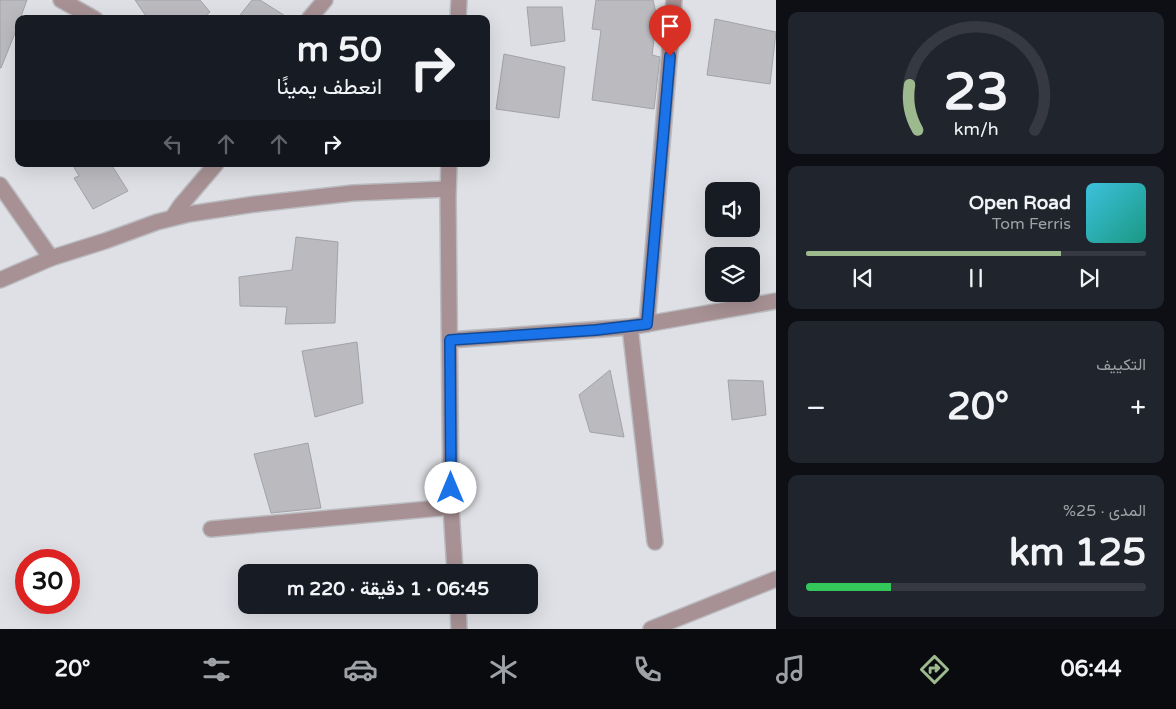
<!DOCTYPE html>
<html lang="ar">
<head>
<meta charset="utf-8">
<style>
  :root { --surface:#171b24; --page:#20242c; --text:#f1f3f6; --muted:#9ea1a6; --line:#363941; --accent:#9cba8e }
  body { margin:0; font-family:"Varela Round",Vazirmatn,sans-serif; background:var(--page); color:var(--text); direction:rtl; height:100vh; display:flex; flex-direction:column; font-size:19px; white-space:nowrap }
  * { box-sizing:border-box; margin:0 }
  p { font-size:16px; color:var(--muted) }
  .icon { flex:none; width:28px; height:28px; fill:none; stroke:currentColor; stroke-width:2; stroke-linecap:round; stroke-linejoin:round }
  .map { position:relative; flex:1; overflow:hidden; direction:ltr }
  .side { display:flex; flex-direction:column; gap:12px; padding:12px; background:#0d0f14; width:400px }
  .side>* { flex:none }
  .top-card { position:absolute; left:15px; top:15px; width:475px; height:152px; border-radius:10px; box-shadow:0 5px 20px #0002; direction:rtl; background:#171b24; color:var(--text); overflow:hidden }
  .controls { position:absolute; left:705px; top:182px; display:grid; gap:10px }
  .controls a { display:grid; place-items:center; width:55px; height:55px; border-radius:10px; background:var(--surface); box-shadow:0 5px 20px #0002; font-size:25px }
  .speed { position:absolute; left:15px; top:549px; display:flex; gap:10px; font-size:25px; font-weight:700; text-align:center }
  .speed>* { display:grid; place-content:center; width:65px; height:65px; border-radius:50%; background:var(--surface); box-shadow:0 5px 20px #0002; line-height:1 }
  .speed .limit { border:8px solid #d22; background:#fff; color:#111 }
  .pin { position:absolute; display:grid; place-items:center; width:42px; height:42px; color:#fff; margin:-51px -21px; border-radius:50% 50% 50% 0; rotate:-45deg; box-shadow:0 0 5px #0007 }
  .pin .icon { rotate:45deg }
  .me { position:absolute; width:55px; margin:-28px; rotate:0deg; stroke-linejoin:round; filter:drop-shadow(0 0 4px #0008) }
  .turn { display:flex; align-items:center; gap:18px; height:105px; padding:0 25px; font-size:22px }
  .turn .icon { width:65px; height:65px; stroke-width:2.5 }
  .turn b { display:block; font-size:35px; line-height:42px }
  .lanes { display:flex; align-items:center; height:48px; padding:0 25px; background:#0003; justify-content:center; gap:25px; direction:ltr }
  .lanes .off { opacity:.35 }
  .big { font-size:38px; font-weight:700; line-height:1.1 }
  .side .widget { flex:1; display:flex; flex-direction:column; justify-content:center; gap:8px; min-width:0; padding:0 18px; border-radius:10px; background:var(--page) }
  .side .dial { align-items:center; gap:0 }
  .dial svg { height:130px; overflow:visible; fill:none; stroke:var(--line); stroke-width:7; stroke-linecap:round; text-anchor:middle }
  .dial text { fill:var(--text); stroke:none }
  .song { display:flex; align-items:center; gap:15px }
  .cover { width:60px; height:60px; border-radius:8px; background:linear-gradient(135deg,hsl(190 70% 55%),hsl(170 70% 35%)) }
  .played { height:5px; border-radius:2px; background:linear-gradient(90deg,var(--accent) 75%,var(--line) 75%) }
  .keys { display:flex; justify-content:space-around; direction:ltr }
  .heat { display:flex; justify-content:space-between; align-items:center; font-size:28px; direction:ltr }
  .charge { height:8px; border-radius:4px; background:linear-gradient(90deg,#34c759 25%,var(--line) 0) }
  .trip { position:absolute; left:238px; top:564px; width:300px; height:50px; border-radius:10px; background:var(--surface); box-shadow:0 5px 20px #0002; font-weight:700; line-height:50px; text-align:center; direction:rtl }
  .tab-bar { display:flex; height:80px; justify-content:space-around; align-items:center; background:#090b0e; color:var(--muted) }
  .tab-bar .icon { width:35px; height:35px }
  .tab-bar .on { color:var(--accent) }
  .tab-bar b { font-size:22px; color:var(--text) }
  main { display:flex; flex:1; min-height:0 }
  .map>svg:first-child { display:block }
</style>
</head>
<body>
<main>
<section class="side">
<div class="widget dial"><svg viewBox="0 0 100 80">
<path d="M14 69A42 42 0 1 1 86 69"/>
<path d="M14 69A42 42 0 0 1 9 41" stroke="#9cba8e"/>
<text x="50" y="56" font-size="32" font-weight="700">23</text>
<text x="50" y="72" font-size="11">km/h</text>
</svg></div>
<div class="widget">
<div class="song"><i class="cover"></i><div><b>Open Road</b><p>Tom Ferris</p></div></div>
<div class="played"></div>
<div class="keys"><svg class="icon" aria-label="previous" viewBox="0 0 24 24"><path d="M18 5L8 12l10 7zM5 5v14"/></svg><svg class="icon" aria-label="pause" viewBox="0 0 24 24"><path d="M8 5v14M16 5v14"/></svg><svg class="icon" aria-label="next" viewBox="0 0 24 24"><path d="M6 5l10 7-10 7zM19 5v14"/></svg></div>
</div>
<div class="widget"><p>التكييف</p>
<div class="heat"><a>−</a><b class="big">20°</b><a>+</a></div>
</div>
<div class="widget"><p>المدى · 25%</p><b class="big">125 km</b><div class="charge"></div></div>
</section>
<div class="map">
<svg width="776" height="629" viewBox="0 0 776 629">
  <rect width="100%" height="100%" fill="#dfe0e5"/>
  <!-- building -->
  <g fill="#bababf" stroke="#a2a3a8">
    <path d="M0 0H27L20 19H19V23L1 68H0Z"/>
    <path d="M135 0H200L210 12 202 19H148Z"/>
    <path d="M252 0H260L290 19H237Z"/>
    <path d="M596 0H653L657 18 652 55 660 57 654 109 592 100 601 30 592 29Z"/>
    <path d="M527 7H562L565 41 531 46Z"/>
    <path d="M715 19 776 32 770 84 707 75Z"/>
    <path d="M504 54 565 67 559 118 496 109Z"/>
    <path d="M72 164H111L128 191 93 209 74 178 79 176Z"/>
    <path d="M296 237 338 242 335 323 285 324 287 307 240 306 239 277 292 270Z"/>
    <path d="M357 342 363 403 315 417 302 351Z"/>
    <path d="M610 370 624 437 590 432 579 395Z"/>
    <path d="M728 380 763 381 766 415 732 420Z"/>
    <path d="M308 443 321 508 271 513 254 454Z"/>
  </g>
  <g fill="none" stroke-linecap="round" stroke-linejoin="round">
    <defs>
      <g id="street">
        <path d="M61 0 95 19"/>
        <path d="M309 19 325 0"/>
        <path d="M458 19 459 0"/>
        <path d="M449 164 448 198 451 507 455 572"/>
        <path d="M0 185 51 258"/>
        <path d="M173 217 181 205 216 164"/>
        <path d="M0 280 51 258 105 241 157 222 189 214 256 204 353 193 448 189"/>
        <path d="M647 324 674 0"/>
        <path d="M630 327 655 542"/>
        <path d="M450 340 630 327 776 301"/>
        <path d="M211 529 451 507"/>
        <path d="M458 605 459 629"/>
        <path d="M651 629 776 579"/>
      </g>
    </defs>
    <!-- street casing -->
    <use href="#street" stroke="#bbbcc0" stroke-width="18"/>
    <!-- street -->
    <use href="#street" stroke="#a79194" stroke-width="15"/>
  </g>
  <g fill="none" stroke-linecap="round" stroke-linejoin="round">
    <defs>
      <path id="route" d="M451 488 450 340 596 330 647 324 670 56"/>
    </defs>
    <!-- route casing -->
    <use href="#route" stroke="#114b97" stroke-width="12"/>
    <!-- route -->
    <use href="#route" stroke="#1a73e8" stroke-width="9"/>
  </g>
</svg>
<div class="controls">
<a><svg class="icon" aria-label="sound" viewBox="0 0 24 24"><path d="M4 9h4l5-4v14l-5-4H4zM17 9q2 3 0 6"/></svg></a>
<a><svg class="icon" aria-label="layers" viewBox="0 0 24 24"><path d="M12 4l9 5-9 5-9-5zM3 14l9 5 9-5"/></svg></a>
</div>
<div class="speed"><div class="limit">30</div></div>
<div class="pin" style="left:670px;top:56px;background:#d93025"><svg class="icon" aria-label="arrive" viewBox="0 0 24 24"><path d="M6 21V4h12l-3 4 3 4H6"/></svg></div>
<svg class="me" style="left:451px;top:488px" viewBox="-20 -20 40 40"><circle r="19" fill="#fff"/><path d="M0-13L10 11 0 6-10 11z" fill="#1a73e8"/></svg>
<div class="trip">06:45 · 1 دقيقة · 220 m</div>
<div class="top-card">
<div class="turn"><svg class="icon" aria-label="right" viewBox="0 0 24 24"><path d="M7 20v-9h11M14 6l5 5-5 5"/></svg><div><b>50 m</b>انعطف يمينًا</div></div>
<div class="lanes"><svg class="icon off" aria-label="left" viewBox="0 0 24 24"><path d="M17 20v-9H6M10 6l-5 5 5 5"/></svg><svg class="icon off" aria-label="ahead" viewBox="0 0 24 24"><path d="M12 20V5M6 11l6-6 6 6"/></svg><svg class="icon off" aria-label="ahead" viewBox="0 0 24 24"><path d="M12 20V5M6 11l6-6 6 6"/></svg><svg class="icon" aria-label="right" viewBox="0 0 24 24"><path d="M7 20v-9h11M14 6l5 5-5 5"/></svg></div>
</div>
</div>
</main>
<nav class="tab-bar">
<b>06:44</b>
<svg class="icon on" aria-label="directions" viewBox="0 0 24 24"><path d="M12 3l9 9-9 9-9-9zM9 14v-3h6M13 9l2 2-2 2"/></svg>
<svg class="icon" aria-label="music" viewBox="0 0 24 24"><path d="M9 18V5l10-2v13"/><circle cx="6" cy="18" r="3"/><circle cx="16" cy="16" r="3"/></svg>
<svg class="icon" aria-label="phone" viewBox="0 0 24 24"><path d="M5 4h4l2 5-3 2q2 4 5 5l2-3 5 2v4C11 20 4 13 5 4z"/></svg>
<svg class="icon" aria-label="climate" viewBox="0 0 24 24"><path d="M12 3v18M4 7l16 10M4 17L20 7"/></svg>
<svg class="icon" aria-label="car" viewBox="0 0 24 24"><path d="M5 17H2v-5l4-1 3-4h7l3 4 3 1v5h-3M9 17h6M6 11h13"/><circle cx="7" cy="17" r="2"/><circle cx="17" cy="17" r="2"/></svg>
<svg class="icon" aria-label="filters" viewBox="0 0 24 24"><path d="M4 7h16M4 17h16"/><circle cx="9" cy="7" r="2"/><circle cx="15" cy="17" r="2"/></svg>
<b>20°</b>
</nav>
</body>
</html>
